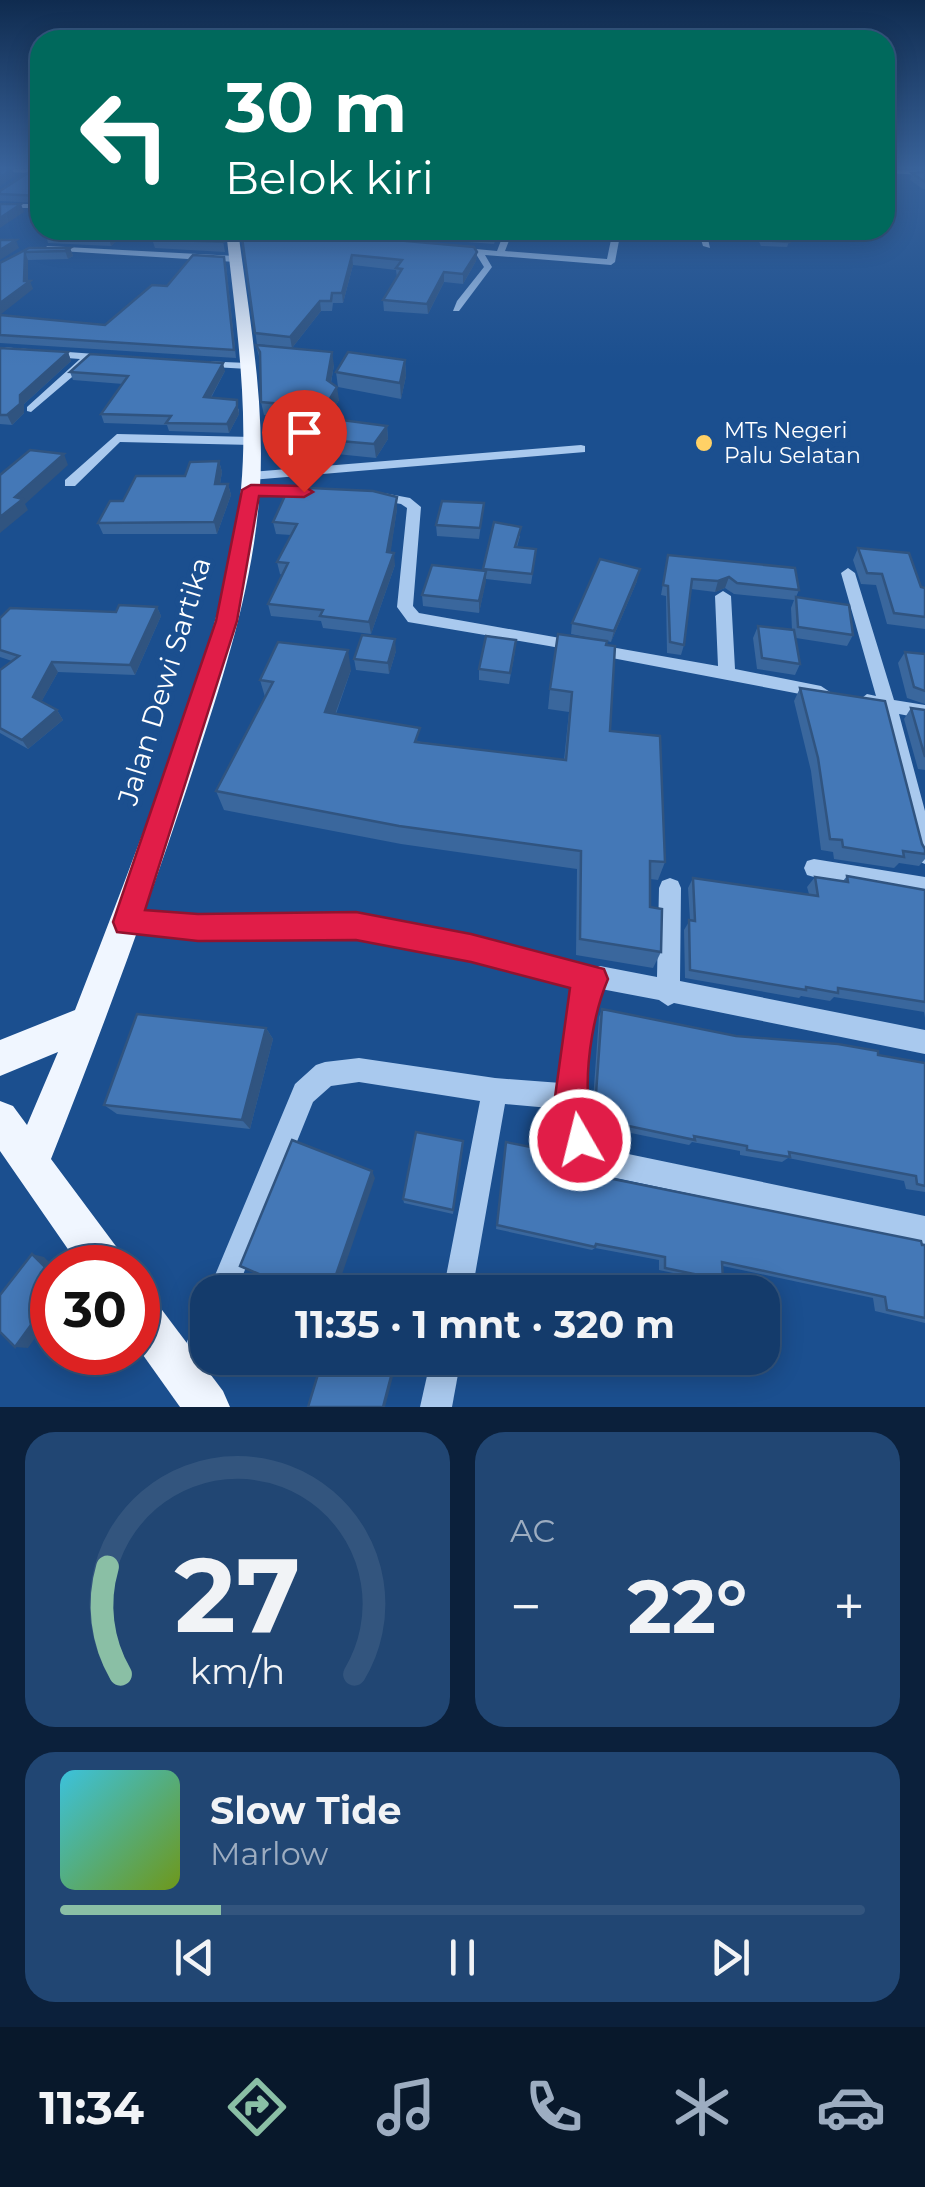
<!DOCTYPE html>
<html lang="id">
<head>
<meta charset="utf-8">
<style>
  :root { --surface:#143b6b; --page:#214673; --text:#f1f3f6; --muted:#9dadc1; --line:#33557e; --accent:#8abfa5 }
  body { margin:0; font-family:Montserrat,sans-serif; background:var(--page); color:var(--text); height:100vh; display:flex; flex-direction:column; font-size:38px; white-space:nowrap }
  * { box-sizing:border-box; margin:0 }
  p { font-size:32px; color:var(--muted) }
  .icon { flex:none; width:55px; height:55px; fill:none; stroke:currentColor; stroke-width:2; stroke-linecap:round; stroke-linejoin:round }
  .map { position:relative; height:1407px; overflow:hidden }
  .drawer { display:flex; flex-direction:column; gap:25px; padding:25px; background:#0b203b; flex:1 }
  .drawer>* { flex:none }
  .guide { position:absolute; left:30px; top:30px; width:865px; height:210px; border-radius:30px; box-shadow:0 5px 25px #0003,0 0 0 2px var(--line); background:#00695c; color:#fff; overflow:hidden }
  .speed { position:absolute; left:30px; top:1245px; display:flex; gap:20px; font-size:50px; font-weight:700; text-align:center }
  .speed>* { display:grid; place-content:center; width:130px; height:130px; border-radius:50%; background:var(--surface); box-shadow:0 5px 25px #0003,0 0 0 2px var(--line); line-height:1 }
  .speed .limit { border:15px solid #d22; background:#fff; color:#111 }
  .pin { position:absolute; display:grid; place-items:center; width:85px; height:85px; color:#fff; margin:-102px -42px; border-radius:50% 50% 50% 0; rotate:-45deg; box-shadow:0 0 10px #0007 }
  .pin .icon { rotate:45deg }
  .me { position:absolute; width:110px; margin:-55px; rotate:352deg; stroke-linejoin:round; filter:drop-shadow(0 0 8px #0008) }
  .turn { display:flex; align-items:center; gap:35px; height:210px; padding:0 30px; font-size:45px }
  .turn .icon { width:130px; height:130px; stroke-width:2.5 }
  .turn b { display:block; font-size:70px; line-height:85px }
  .big { font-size:75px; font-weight:700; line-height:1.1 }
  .drawer .card { flex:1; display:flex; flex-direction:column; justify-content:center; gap:15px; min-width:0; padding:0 35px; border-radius:30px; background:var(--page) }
  .drawer .dial { align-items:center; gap:0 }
  .dial svg { height:260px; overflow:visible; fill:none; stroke:var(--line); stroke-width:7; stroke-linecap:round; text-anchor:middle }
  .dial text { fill:var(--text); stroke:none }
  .song { display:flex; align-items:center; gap:30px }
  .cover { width:120px; height:120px; border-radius:15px; background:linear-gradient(135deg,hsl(190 70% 55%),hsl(80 70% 35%)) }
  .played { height:10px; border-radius:5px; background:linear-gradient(90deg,var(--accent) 20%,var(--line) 20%) }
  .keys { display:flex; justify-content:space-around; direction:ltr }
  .heat { display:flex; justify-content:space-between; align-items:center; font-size:55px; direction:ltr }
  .drawer .tiles { flex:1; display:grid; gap:25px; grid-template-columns:1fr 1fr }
  .card:last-child { grid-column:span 2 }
  .trip { position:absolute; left:190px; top:1275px; width:590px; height:100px; border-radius:30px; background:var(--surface); box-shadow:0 5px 25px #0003,0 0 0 2px var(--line); font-weight:700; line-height:100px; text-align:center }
  .menu { display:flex; height:160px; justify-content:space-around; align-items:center; background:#08182b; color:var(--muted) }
  .menu .icon { width:70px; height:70px }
  .menu .current { color:var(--accent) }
  .menu b { font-size:45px; color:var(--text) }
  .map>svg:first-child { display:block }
</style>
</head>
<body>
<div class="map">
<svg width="925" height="1407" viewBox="0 0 925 1407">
  <rect width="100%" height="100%" fill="#1b4f8f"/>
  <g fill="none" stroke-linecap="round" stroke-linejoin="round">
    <!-- minor -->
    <g fill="#a9c9ee" fill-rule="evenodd">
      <path d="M0 169H40V173L0 172Z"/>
      <path d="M885 169 925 171V175L885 173Z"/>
      <rect x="0" y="204" width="40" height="4"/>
      <path d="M505 230H513L505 251 607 259 613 230H621L615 262 611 265 485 255 492 267 459 311H453L457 301 484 267 476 254 451 250 455 247 497 251Z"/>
      <path d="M698 230H706L710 248 703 246Z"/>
      <path d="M47 246 236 256 240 259 236 262 44 250Z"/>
      <path d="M0 347 109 355 114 358 109 361 92 360 31 412 27 411V407L80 359 0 353Z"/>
      <path d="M200 361 248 363 253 366 248 369 196 366 195 364Z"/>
      <path d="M117 434 253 437 259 441 253 445 120 442 75 486H65V480Z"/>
      <path d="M581 445 585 446V452L251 480 245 476 251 472Z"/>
      <path d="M251 486 312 488 319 492 312 496 246 493 244 490Z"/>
      <path d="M373 491 410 498 421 507 413 606 419 613 718 666 715 596 723 591 731 596 735 669 821 686 830 692 821 698 549 646 408 622 397 607 407 508 401 504 368 498 366 495Z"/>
      <path d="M848 568 855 573 894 700 925 705V719L899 714 925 811V864L918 861 915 855 895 761 880 710 861 706 858 701 867 694 876 696 841 573Z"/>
      <path d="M814 859 925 877V897L814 877 807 875 804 868 807 861Z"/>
      <path d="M670 878 678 881 681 888 680 981 925 1030V1054L674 1003 668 1006 659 1000 601 989 596 991C590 1039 568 1114 609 1150L925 1216V1244L602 1175C574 1164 566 1136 561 1109L505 1104 472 1292H443L480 1101 359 1082 331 1086 313 1102 236 1292H208L295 1084 316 1065 325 1062 359 1058 495 1078 561 1083 574 986 410 945 356 936 197 937 127 932 119 929 116 922 119 915 127 912 197 917 356 916 410 923 594 968 600 966 657 977 659 888 662 881Z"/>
      <path d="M208 1314V1358H212L200 1386 189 1391 178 1386 173 1375 197 1318Z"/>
      <path d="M431 1358H461L452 1407H420Z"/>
    </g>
    <!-- major -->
    <g fill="#f0f6ff" fill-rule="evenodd">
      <path d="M226 230H238C249 315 265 401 260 487 254 590 219 690 187 788 145 914 100 1036 51 1159L121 1253 126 1268H81L0 1151V1101L13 1106 27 1125 58 1052 0 1076V1040L75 1010C110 920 145 830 177 739 205 657 233 575 241 489 249 402 235 316 226 230Z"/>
      <path d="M138 1292 153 1298 223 1391 230 1407H180L138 1348Z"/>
    </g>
  </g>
  <!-- wall -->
  <g fill="#3a679d">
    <path d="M40 169V203L0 201V191Z"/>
    <path d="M925 172V189H923L910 180 912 173Z"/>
    <path d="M129 230 111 246 48 243 46 235Z"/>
    <path d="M221 230 225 252 155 248 152 239Z"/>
    <path d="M241 230 477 252 476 261 463 284 444 282 428 314 384 311 383 300 397 278 396 270 353 265 343 303H333L332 311H321L292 348 257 344Z"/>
    <path d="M384 230H499L494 244 385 236Z"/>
    <path d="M623 230H665L666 235 665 242 627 241Z"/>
    <path d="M754 230H784L789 242 787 247 761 246Z"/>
    <path d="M29 248H70L73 256 68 259 28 260V281L33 289 0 263Z"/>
    <path d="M226 265 236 358 0 343V315L105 325 167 286Z"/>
    <path d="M256 345 334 365 331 383 339 400 328 418 387 426 388 439 376 458 307 451 306 445 289 444 287 430 296 418 264 415 261 402 260 360Z"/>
    <path d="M0 348 68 352 71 361 24 404V413L12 425 0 424Z"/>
    <path d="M405 360 406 376 401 399 338 387 336 372Z"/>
    <path d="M225 371 211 398 239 409V414L229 433 169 431 167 425 104 423 101 414 123 384 73 380 70 372Z"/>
    <path d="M219 461 222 472 220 484H228L231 495 217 534H103L98 523 185 476Z"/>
    <path d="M484 503 479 539 437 536 436 525Z"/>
    <path d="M397 509 390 553 395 565 371 634 323 628 321 621 271 616 268 604 282 575 280 574 277 562 291 535 276 534 273 522Z"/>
    <path d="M494 522 520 536 517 547 535 559 531 584 486 579 479 613 423 606 422 595 483 570Z"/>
    <path d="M858 548 921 587 925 588V629L887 624 876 585 861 584 853 560Z"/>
    <path d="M668 555 799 590 796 597 853 635 847 646 796 638 800 664 795 675 757 669 753 638 758 626 792 630 791 608 794 600 734 594 725 588 715 592 691 589 684 645 681 655 667 653 666 596 661 595Z"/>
    <path d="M637 581 611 642 607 641V645L610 731 665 862 658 880 650 879V907L661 952 653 968 576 955 577 869 401 844 224 810 216 791 265 697 260 680 351 670 336 714 421 742 564 760 569 712 548 709 550 689 595 639 571 634 572 623Z"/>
    <path d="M157 607 161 616 135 675 58 672 41 702 57 710 63 720 28 749 0 733V670L12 661 0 657V618L116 612Z"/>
    <path d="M396 651 389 674 356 670 354 659Z"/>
    <path d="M515 651 509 684 479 680V669Z"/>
    <path d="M905 652 925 654V704L907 698 898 663Z"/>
    <path d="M800 688 925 849V859L919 866 899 863 894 868 834 859 833 852 821 850 811 771 794 701Z"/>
    <path d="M911 708 925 710V770L918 769 904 719Z"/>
    <path d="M847 876 925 890V1018L924 1012 834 997 830 1001 801 996 799 998 685 978 684 930 690 920 688 888 693 878 809 894 807 887 815 877 843 881Z"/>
    <path d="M602 1009 736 1036 925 1063V1192L906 1189 904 1181 788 1158 782 1162 740 1155V1151L692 1142 689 1145 597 1126 592 1114 599 1017Z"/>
    <path d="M266 1028 273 1039 250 1129 117 1114 104 1105Z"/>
    <path d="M506 1142 556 1158 598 1176 925 1245V1323L875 1311 873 1298 723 1266V1280L716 1282 659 1270V1260L595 1248 592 1250 496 1229Z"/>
    <path d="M463 1146 453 1214 404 1203 403 1199Z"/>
  </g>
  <!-- shaded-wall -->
  <g fill="#305480">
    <path d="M12 169 15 176 0 186V177Z"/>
    <path d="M21 204 24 212 0 228V218Z"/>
    <path d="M118 230H129L111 246 109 238Z"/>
    <path d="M16 240 19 248 0 260V250Z"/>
    <path d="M70 248 73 256 68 259 65 251Z"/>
    <path d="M25 252 28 260V282L30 281 33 289 0 315V303L24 281Z"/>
    <path d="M477 252 476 261 463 284V274Z"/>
    <path d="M352 255 353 265 343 303 342 293Z"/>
    <path d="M444 272V282L428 314 427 304Z"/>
    <path d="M320 301 321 311 292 348 290 337Z"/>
    <path d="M68 352 71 361 24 404V413L12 425 7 415 20 395Z"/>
    <path d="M332 352 334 365 329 393 327 380Z"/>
    <path d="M405 360 406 376 401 399 400 383Z"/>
    <path d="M223 363 225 371 206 406 204 397Z"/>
    <path d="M337 387 339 400 321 430 319 417Z"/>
    <path d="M237 400 239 414 229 433 227 424Z"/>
    <path d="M387 426 388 439 376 458 374 444Z"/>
    <path d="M64 454 68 465 25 504 28 510 0 533V517L15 497Z"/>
    <path d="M219 461 222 472 218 495 215 484Z"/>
    <path d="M228 484 231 495 217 534 214 522Z"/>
    <path d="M397 497V509L389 564 387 552Z"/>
    <path d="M394 553 395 565 371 634 369 622Z"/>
    <path d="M640 569 637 581 611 642 614 631Z"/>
    <path d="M486 571V582L479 613V601Z"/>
    <path d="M729 577 725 588 715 592 718 581Z"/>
    <path d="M157 607 161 616 135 675 130 665Z"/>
    <path d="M395 639 396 651 389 674 388 663Z"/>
    <path d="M348 650 351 670 329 731 325 712Z"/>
    <path d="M52 662 58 672 39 706 33 697Z"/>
    <path d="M57 710 63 720 28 749 22 740Z"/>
    <path d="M266 1028 273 1039 250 1129 242 1120Z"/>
    <path d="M372 1171 375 1178 336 1292H330Z"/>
    <path d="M32 1254 44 1257 55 1268H52V1274Z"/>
    <path d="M52 1296V1314L28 1348 15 1347Z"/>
    <path d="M386 1358 397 1361 385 1407H383Z"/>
  </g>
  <!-- building -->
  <g fill="#4478b7" stroke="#305480" stroke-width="2.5">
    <path d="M0 169H12L0 177Z"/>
    <path d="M34 169H40V196L0 194V191Z"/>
    <path d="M925 172V182L912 173Z"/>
    <path d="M0 204H21L0 218Z"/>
    <path d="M52 230H118L109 238 46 235Z"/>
    <path d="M160 230H221L223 242 152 239Z"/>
    <path d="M241 230H282L474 247 477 252 463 274 444 272 427 304 383 300 402 269 396 268 402 260 352 255 342 293H332L331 301H320L290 337 255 333Z"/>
    <path d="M401 230H497L494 237Z"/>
    <path d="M627 230H665L666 235 628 233Z"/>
    <path d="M758 230H784L789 242 762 240Z"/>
    <path d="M0 240H16L0 250Z"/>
    <path d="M29 248H70L65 251 25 252 24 281H30L0 303V263Z"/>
    <path d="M193 255 224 257 234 350 0 335V315L105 325 152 285 167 286Z"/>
    <path d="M256 345 332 352 327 380 337 387 319 417 387 426 374 444 305 438V431L287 430 306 406 261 402 260 352Z"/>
    <path d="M0 348 68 352 20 395V404L7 415H0Z"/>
    <path d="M348 352 405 360 400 383 336 372Z"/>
    <path d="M90 354 223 363 204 397 237 400V406L227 424 166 423 171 416 101 414 128 376 70 372Z"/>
    <path d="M30 450 64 454 15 497 23 499 0 517V475Z"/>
    <path d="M219 461 215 484H228L214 522 98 523 110 501H123L136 476H185L190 462Z"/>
    <path d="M289 487 373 491 397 497 387 552 394 553 369 622 320 616 323 610 268 604 288 563 277 562 297 524 273 522Z"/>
    <path d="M442 501 484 503 480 528 436 525Z"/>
    <path d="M494 522 521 527 515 547 536 549 532 574 483 569Z"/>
    <path d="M858 548 909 553 921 587 925 588V617L894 613 882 574 867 573Z"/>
    <path d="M668 555 795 568 799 590 737 583 729 577 718 581 692 579 684 645 670 642 668 586 663 585Z"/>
    <path d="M600 559 640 569 614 631 572 623Z"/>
    <path d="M432 565 486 571 479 601 422 595Z"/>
    <path d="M796 597 849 605 853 635 798 627Z"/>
    <path d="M119 605 157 607 130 665 52 662 33 697 57 710 22 740 0 728V670L19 656 0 650V618L10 608 116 612Z"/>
    <path d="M758 626 794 630 800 664 762 658Z"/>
    <path d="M558 634 607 641 606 645 615 646 610 731 660 736 665 862 650 861V907L662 909 661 952 580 939 581 851 399 826 216 791 273 682 260 680 278 642 348 650 325 712 420 728 415 742 566 760 572 692 550 689Z"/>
    <path d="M362 635 395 639 388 663 354 659Z"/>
    <path d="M486 636 516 640 510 673 479 669Z"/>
    <path d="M905 652 925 654V691L914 687Z"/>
    <path d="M800 688 885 701 922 844 925 849V854L903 851 904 857 843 847 842 840 830 839 818 758Z"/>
    <path d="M911 708 925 710V757Z"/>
    <path d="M847 876 925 890V1002L838 988V993L806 987V990L690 970 689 920 695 921 693 878 818 896 815 877 848 882Z"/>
    <path d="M602 1009 736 1036 838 1044 878 1051V1055L925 1063V1186L917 1184 916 1176 789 1152 790 1157 747 1150V1146L694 1136 695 1140 600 1120 595 1108Z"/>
    <path d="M137 1014 266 1028 242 1120 104 1105Z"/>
    <path d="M416 1132 463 1141 453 1210 403 1199Z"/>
    <path d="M292 1140 372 1171 330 1292H301L240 1266Z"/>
    <path d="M506 1142 556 1152V1158L588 1164 599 1171 598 1176 921 1241 922 1245H925V1318L887 1310 885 1297 722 1262 723 1280 665 1268V1257L596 1244 595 1247 497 1225Z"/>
    <path d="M32 1254 52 1274V1296L15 1347 0 1332V1295Z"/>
    <path d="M323 1358H386L395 1361 383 1407H308Z"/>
  </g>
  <!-- sky -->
  <linearGradient id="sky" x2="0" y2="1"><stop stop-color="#0f2b4f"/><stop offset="0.46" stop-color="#39639b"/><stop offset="1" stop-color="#39639b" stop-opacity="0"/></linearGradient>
  <rect width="925" height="366" fill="url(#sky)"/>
  <!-- route -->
  <path fill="#e11d48" stroke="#92132f" stroke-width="2.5" d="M251 485 304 486 313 492 304 497 259 496 237 621 145 910 198 914 356 912 471 934 604 969 608 979C594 1012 586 1060 588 1097 590 1117 600 1133 592 1152L580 1157 567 1152 555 1097 570 988 471 962 356 940 198 941 117 932 113 922 216 621 242 490Z"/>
  <!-- markers -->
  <circle fill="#ffd166" stroke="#1b4f8f" stroke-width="4" cx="704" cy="443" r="10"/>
  <g text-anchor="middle" stroke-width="10" stroke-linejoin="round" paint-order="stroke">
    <!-- far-poi labels -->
    <g font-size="22" fill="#fff" stroke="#1b4f8f" text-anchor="start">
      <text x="724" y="438">MTs Negeri<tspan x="724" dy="25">Palu Selatan</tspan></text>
    </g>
    <!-- street labels -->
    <g font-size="28" fill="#fff" stroke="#1b4f8f">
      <text transform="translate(164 681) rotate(-73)" y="10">Jalan Dewi Sartika</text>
    </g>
  </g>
</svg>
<div class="speed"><div class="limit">30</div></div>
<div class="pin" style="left:304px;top:492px;background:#d93025"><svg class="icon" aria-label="arrive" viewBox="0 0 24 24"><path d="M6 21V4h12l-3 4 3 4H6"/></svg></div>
<svg class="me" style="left:580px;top:1140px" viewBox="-20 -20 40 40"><circle r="17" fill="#e11d48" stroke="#fff" stroke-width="3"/><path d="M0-11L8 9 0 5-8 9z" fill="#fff"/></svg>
<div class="trip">11:35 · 1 mnt · 320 m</div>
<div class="guide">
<div class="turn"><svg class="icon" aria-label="left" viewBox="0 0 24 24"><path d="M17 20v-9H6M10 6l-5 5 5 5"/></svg><div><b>30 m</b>Belok kiri</div></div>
</div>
</div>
<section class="drawer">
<div class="tiles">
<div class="card dial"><svg viewBox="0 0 100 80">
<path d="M14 69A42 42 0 1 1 86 69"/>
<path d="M14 69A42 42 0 0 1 10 36" stroke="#8abfa5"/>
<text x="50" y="56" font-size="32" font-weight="700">27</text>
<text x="50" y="72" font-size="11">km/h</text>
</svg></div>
<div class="card"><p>AC</p>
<div class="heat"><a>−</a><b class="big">22°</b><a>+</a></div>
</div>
<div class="card">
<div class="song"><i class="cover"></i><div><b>Slow Tide</b><p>Marlow</p></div></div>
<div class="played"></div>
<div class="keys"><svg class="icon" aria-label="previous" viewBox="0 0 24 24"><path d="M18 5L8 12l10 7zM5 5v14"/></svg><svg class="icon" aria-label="pause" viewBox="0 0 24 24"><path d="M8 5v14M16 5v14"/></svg><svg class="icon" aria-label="next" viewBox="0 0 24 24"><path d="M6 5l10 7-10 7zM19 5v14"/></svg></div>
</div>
</div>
</section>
<nav class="menu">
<b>11:34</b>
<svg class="icon current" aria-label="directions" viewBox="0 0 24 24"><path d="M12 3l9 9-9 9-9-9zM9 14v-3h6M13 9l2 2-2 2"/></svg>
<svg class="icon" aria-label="music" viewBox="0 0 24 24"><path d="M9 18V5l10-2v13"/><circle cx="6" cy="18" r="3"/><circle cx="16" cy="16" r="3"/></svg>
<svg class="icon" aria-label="phone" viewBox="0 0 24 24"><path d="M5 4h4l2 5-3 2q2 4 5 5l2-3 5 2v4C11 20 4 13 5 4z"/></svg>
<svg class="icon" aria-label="climate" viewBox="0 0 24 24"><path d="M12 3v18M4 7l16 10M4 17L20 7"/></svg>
<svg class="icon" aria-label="car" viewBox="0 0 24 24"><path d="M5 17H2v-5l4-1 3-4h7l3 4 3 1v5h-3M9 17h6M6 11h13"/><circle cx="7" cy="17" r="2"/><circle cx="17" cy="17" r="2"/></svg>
</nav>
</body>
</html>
